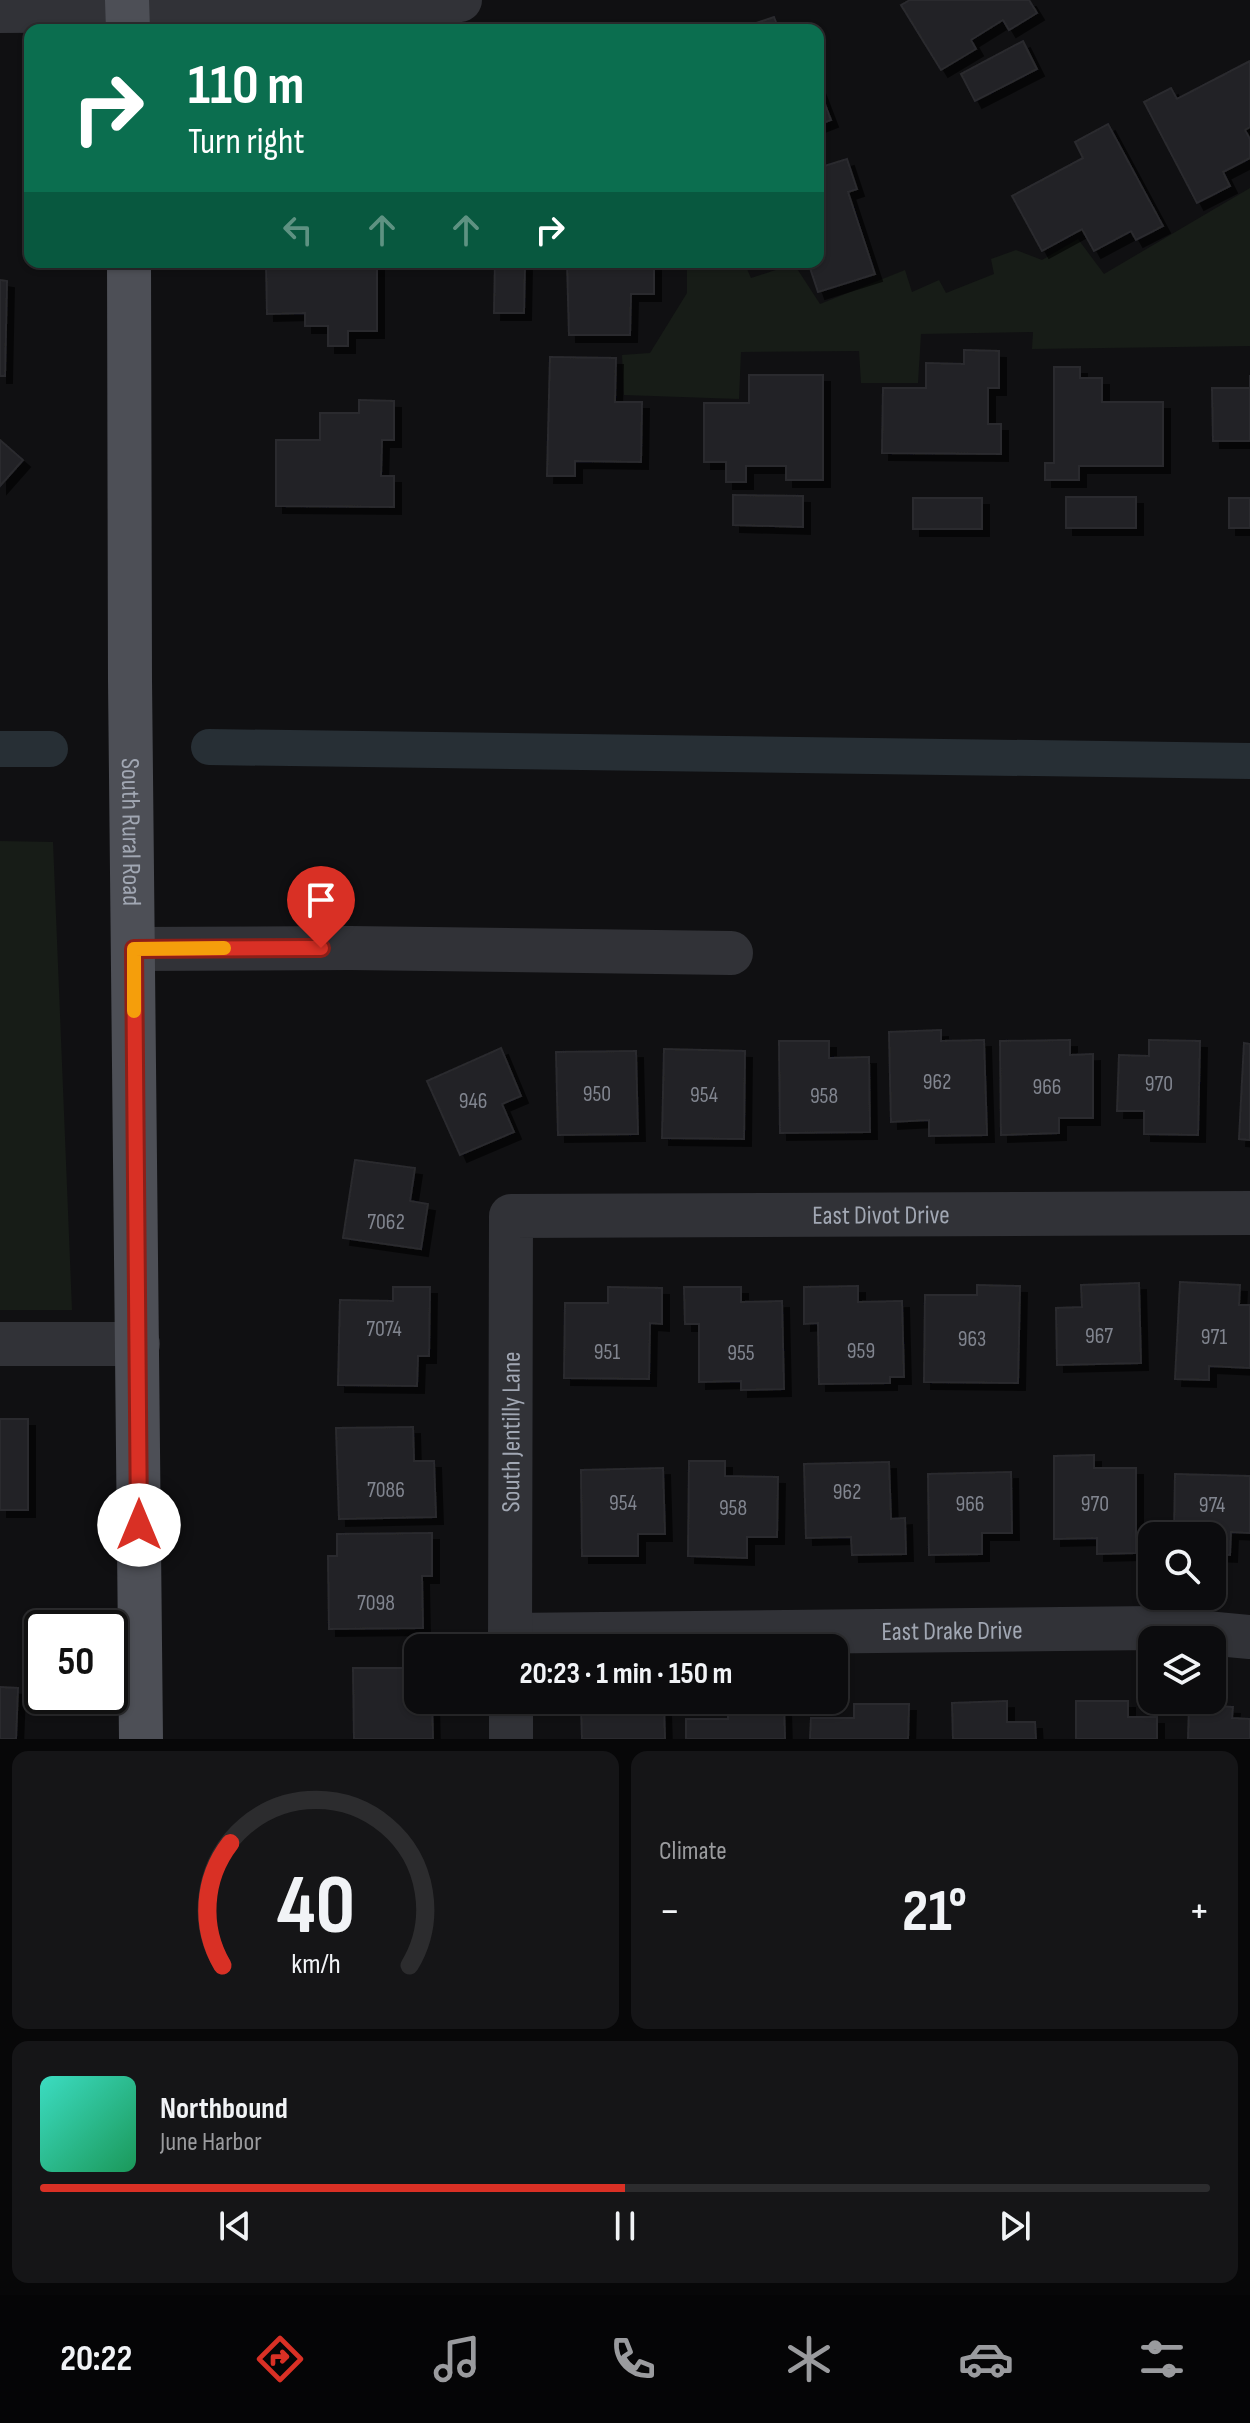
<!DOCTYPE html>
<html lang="en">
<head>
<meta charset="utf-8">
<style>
  :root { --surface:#0c0c0e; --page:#151517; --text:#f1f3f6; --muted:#9a9b9e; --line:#2c2c2e; --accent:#d93025 }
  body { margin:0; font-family:"Sofia Sans Condensed",sans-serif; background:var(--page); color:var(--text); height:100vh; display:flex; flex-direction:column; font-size:30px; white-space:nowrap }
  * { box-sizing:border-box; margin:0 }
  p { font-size:26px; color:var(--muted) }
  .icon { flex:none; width:44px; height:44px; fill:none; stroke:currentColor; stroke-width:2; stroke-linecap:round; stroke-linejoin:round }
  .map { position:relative; height:1739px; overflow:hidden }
  .details { display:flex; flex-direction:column; gap:12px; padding:12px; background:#070708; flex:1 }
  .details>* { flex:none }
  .hud { position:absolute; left:24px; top:24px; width:800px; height:244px; border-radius:16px; box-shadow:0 2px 6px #0004,0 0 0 2px var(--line); background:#0b6e4f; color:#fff; overflow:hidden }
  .fabs { position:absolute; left:1138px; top:1522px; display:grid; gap:16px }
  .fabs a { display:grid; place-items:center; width:88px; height:88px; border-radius:16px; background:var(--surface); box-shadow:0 2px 6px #0004,0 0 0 2px var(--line); font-size:40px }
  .speed { position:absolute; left:24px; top:1610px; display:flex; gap:16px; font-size:40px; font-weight:700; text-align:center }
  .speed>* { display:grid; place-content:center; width:104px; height:104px; border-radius:50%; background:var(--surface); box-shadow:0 2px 6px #0004,0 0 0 2px var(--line); line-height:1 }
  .speed .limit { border:4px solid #111; border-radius:12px; background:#fff; color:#111 }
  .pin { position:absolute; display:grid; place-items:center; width:68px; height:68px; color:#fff; margin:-82px -34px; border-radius:50% 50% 50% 0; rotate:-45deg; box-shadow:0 0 8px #0007 }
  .pin .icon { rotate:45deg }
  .me { position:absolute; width:88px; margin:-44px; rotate:0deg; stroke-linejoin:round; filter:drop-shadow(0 0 6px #0008) }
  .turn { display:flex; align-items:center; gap:28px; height:168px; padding:0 32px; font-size:36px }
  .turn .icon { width:104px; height:104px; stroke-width:2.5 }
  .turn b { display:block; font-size:56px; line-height:68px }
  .lanes { display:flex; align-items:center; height:76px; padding:0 32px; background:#0003; justify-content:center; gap:40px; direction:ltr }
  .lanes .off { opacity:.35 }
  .big { font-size:60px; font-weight:700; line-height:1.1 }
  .details .tile { flex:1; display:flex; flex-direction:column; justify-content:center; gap:12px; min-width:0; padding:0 28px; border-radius:16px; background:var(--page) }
  .details .dial { align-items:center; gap:0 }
  .dial svg { height:208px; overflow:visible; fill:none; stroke:var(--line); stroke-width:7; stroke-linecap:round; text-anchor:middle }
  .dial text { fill:var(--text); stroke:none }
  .song { display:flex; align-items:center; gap:24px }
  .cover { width:96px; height:96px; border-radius:12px; background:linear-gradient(135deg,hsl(170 70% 55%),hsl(150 70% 35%)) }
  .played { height:8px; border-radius:4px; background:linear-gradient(90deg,var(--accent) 50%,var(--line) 50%) }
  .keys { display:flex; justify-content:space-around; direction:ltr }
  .heat { display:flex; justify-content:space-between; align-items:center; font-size:44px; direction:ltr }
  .details .tiles { flex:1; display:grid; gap:12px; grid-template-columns:1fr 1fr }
  .tile:last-child { grid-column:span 2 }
  .trip { position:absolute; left:404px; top:1634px; width:444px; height:80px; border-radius:16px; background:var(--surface); box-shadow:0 2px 6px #0004,0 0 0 2px var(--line); font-weight:700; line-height:80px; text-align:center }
  .dock { display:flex; height:128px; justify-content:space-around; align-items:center; background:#050506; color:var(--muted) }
  .dock .icon { width:56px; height:56px }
  .dock .active { color:var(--accent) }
  .dock b { font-size:36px; color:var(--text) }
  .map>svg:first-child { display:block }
</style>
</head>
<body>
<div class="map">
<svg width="1250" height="1739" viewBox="0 0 1250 1739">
  <defs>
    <filter id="shadow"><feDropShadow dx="7" dy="7" stdDeviation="0" flood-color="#0009"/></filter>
  </defs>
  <rect width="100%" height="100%" fill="#101012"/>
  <!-- green -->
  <g fill="#171c17">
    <path d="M1250 188V346L1032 349 1033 332 921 334 918 383H861L859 351 741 352 739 399 624 395 622 355 650 353 687 293V262H744L751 278 794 264 820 304 905 270 912 292 939 280 946 293 994 274 991 259 1016 250 1042 260 1078 239 1104 274Z"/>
    <path d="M0 841 53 842 72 1310H0Z"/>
  </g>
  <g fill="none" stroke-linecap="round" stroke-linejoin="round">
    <!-- canal -->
    <g stroke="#272f35" stroke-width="36">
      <path d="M209 747 1250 761"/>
      <path d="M0 749H50"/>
    </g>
  </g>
  <!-- building -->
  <g fill="#232326" stroke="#2a2a2e" stroke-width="2" filter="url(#shadow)">
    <path d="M910 0H1029L1037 13 1009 30 1003 20 971 40 976 49 941 70 901 5Z"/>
    <path d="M774 17 779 30H736Z"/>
    <path d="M1023 41 1037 69 975 101 961 74Z"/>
    <path d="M1250 61V127L1245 130 1250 139V158L1223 172 1230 186 1197 203 1144 102 1171 88 1177 99Z"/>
    <path d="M818 86 831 120 818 125Z"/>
    <path d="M1108 124 1163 226 1136 240 1131 231 1094 251 1082 229 1042 251 1012 196 1083 158 1075 142Z"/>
    <path d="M847 159 857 189 848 192 875 274 818 292 808 262H818V168Z"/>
    <path d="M266 262H377V331H348V346H328V326H305V313L267 314Z"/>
    <path d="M495 262H525L524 313H494Z"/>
    <path d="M567 262H654V294H631L630 335H569Z"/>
    <path d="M0 280 7 281 5 376H0Z"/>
    <path d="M964 350 999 351V388H988V424H1001V454L882 453 883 388H926V363L964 364Z"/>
    <path d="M550 357 616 358 615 402H642L641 462 575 461V476H547Z"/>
    <path d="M1054 367H1080V378H1102V402H1163V466H1079V480H1045V463H1054Z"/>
    <path d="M749 375H823V480H786V466H746V482H726V462H704V403H749Z"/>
    <path d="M1250 375V441H1213L1212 388H1250Z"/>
    <path d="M359 400 394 401V440H382L381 476H394V507L276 506V440H320V413H359Z"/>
    <path d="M0 440 23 460 0 486Z"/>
    <path d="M733 495 803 496V527L733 525Z"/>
    <rect x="1066" y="497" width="70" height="31"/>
    <rect x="913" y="498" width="69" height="31"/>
    <rect x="1229" y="498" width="21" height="30"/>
    <path d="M941 1030V1041L984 1040 987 1135 929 1136V1120L891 1122 889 1032Z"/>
    <path d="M1070 1040V1055L1093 1054V1118H1059V1133L1001 1135 1000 1041Z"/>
    <path d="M1149 1040 1200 1041 1198 1135 1144 1134V1111H1117L1119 1055 1149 1056Z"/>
    <path d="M779 1041H829V1058L869 1057 870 1132 780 1133Z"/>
    <path d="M1244 1043 1250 1044V1140L1239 1139Z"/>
    <path d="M501 1048 521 1096 502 1104 514 1132 460 1155 427 1081Z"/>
    <path d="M664 1049 745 1051 744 1139 662 1138Z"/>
    <path d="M636 1051 638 1134 558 1135 556 1052Z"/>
    <path d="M355 1160 415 1168 410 1201 428 1204 421 1249 343 1238Z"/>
    <path d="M1180 1282 1240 1285 1239 1305H1250V1368L1209 1366V1380L1175 1379Z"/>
    <path d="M1139 1283 1141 1363 1057 1365 1056 1308 1082 1307 1081 1285Z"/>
    <path d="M977 1285 1020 1286 1018 1383 924 1382 925 1295H977Z"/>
    <path d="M858 1286V1302L902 1301 904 1377H890V1383L819 1384 818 1323 804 1324V1287Z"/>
    <path d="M393 1287H430L429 1356H418L417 1386 338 1385 340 1300 393 1301Z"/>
    <path d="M608 1287 662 1288V1324L650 1323 649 1379 564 1378 565 1303H608Z"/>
    <path d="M684 1287H741V1302L782 1301 784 1389 741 1390V1381L699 1382V1324H685Z"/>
    <rect x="0" y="1419" width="28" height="91"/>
    <path d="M413 1427 414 1461H434L436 1517 339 1519 336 1428Z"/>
    <path d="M1094 1455V1468H1136V1553L1097 1554V1538L1054 1539V1456Z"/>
    <path d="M689 1461H725V1476L778 1477 777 1537H747V1558L688 1556Z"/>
    <path d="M889 1462 891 1519 905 1518 906 1554 852 1555 851 1537 806 1538 804 1464Z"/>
    <path d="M663 1468 665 1534H638V1556H582L581 1470Z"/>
    <path d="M1011 1472 1012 1533H982V1554L929 1555 928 1474Z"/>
    <path d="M1175 1474 1250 1476V1533L1231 1532 1230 1555 1212 1554V1536H1174Z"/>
    <path d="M432 1533V1576H422L423 1628 329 1629 328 1556H337V1534Z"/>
    <path d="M353 1668H412V1696H418V1700H432L433 1739H354Z"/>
    <path d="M0 1687 18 1688 16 1739H0Z"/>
    <path d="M1007 1701V1722H1035L1036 1739H953L952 1703Z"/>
    <path d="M1076 1701H1128V1717H1157V1739H1076Z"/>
    <path d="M854 1704H909L908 1739H810L811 1718H854Z"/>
    <path d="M728 1705H784L785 1739H686V1719H728Z"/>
    <path d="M1189 1705 1233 1707 1232 1718 1250 1719V1739H1188Z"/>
    <path d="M664 1706 665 1739H582L581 1708Z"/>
  </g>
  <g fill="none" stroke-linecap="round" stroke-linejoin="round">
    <!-- minor -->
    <g stroke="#313237" stroke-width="44">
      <path d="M0 11 324 9 460 0"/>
      <path d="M134 949 350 948 731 953"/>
      <path d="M0 1344H138"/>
      <path id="s1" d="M510 1635 1153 1628 1250 1637"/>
      <path id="s2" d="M510 1648 511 1216 1250 1213"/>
      <path d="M511 1700V1739"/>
    </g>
    <!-- major -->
    <g stroke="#4d4f56" stroke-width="44">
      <path d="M127 0 128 30"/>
      <path id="s3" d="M129 262 130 680 141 1739"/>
    </g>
  </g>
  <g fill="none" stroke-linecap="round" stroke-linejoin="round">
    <defs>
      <path id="route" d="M139 1525 134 949 321 948"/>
    </defs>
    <!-- route casing -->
    <use href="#route" stroke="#8d1f18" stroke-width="20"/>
    <!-- route -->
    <use href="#route" stroke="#d93025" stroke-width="14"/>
    <!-- slow -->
    <path stroke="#f59e0b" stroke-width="14" d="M134 1011V949L224 948"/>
  </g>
  <g text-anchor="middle" stroke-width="8" stroke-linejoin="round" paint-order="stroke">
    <!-- number labels -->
    <g font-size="22" fill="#81858f">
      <text x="937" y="1089">962</text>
      <text x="1159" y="1091">970</text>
      <text x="1047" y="1094">966</text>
      <text x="597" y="1101">950</text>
      <text x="704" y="1102">954</text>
      <text x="824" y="1103">958</text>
      <text x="473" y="1108">946</text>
      <text x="386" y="1229">7062</text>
      <text x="384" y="1336">7074</text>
      <text x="1099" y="1343">967</text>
      <text x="1214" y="1344">971</text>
      <text x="972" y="1346">963</text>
      <text x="861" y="1358">959</text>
      <text x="607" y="1359">951</text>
      <text x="741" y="1360">955</text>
      <text x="386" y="1497">7086</text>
      <text x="847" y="1499">962</text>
      <text x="623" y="1510">954</text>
      <text x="970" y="1511">966</text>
      <text x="1095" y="1511">970</text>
      <text x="1212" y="1512">974</text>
      <text x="733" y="1515">958</text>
      <text x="376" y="1610">7098</text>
    </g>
    <!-- street labels -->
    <g font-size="26" fill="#a1a7b3" stroke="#0b0b0d">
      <text dy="9" stroke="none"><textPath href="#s3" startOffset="570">South Rural Road</textPath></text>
      <text dy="9" stroke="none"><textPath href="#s2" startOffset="802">East Divot Drive</textPath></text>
      <text dy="9" stroke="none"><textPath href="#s2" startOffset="216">South Jentilly Lane</textPath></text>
      <text dy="9" stroke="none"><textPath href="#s1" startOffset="442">East Drake Drive</textPath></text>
    </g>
  </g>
</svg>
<div class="fabs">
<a><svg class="icon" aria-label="search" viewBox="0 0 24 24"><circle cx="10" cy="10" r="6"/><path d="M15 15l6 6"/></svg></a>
<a><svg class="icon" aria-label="layers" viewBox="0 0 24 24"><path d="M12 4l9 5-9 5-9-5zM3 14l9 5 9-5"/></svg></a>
</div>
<div class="speed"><div class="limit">50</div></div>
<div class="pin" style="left:321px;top:948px;background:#d93025"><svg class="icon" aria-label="arrive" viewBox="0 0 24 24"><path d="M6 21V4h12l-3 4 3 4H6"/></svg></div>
<svg class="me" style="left:139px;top:1525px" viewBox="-20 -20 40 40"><circle r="19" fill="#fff"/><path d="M0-13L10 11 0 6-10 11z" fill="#d93025"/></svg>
<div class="trip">20:23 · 1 min · 150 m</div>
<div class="hud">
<div class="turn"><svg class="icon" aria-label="right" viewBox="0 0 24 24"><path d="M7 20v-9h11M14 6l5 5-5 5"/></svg><div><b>110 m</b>Turn right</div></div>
<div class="lanes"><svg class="icon off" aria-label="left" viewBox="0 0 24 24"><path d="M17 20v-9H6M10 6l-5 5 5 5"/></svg><svg class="icon off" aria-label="ahead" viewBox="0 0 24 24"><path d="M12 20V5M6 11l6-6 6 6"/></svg><svg class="icon off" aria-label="ahead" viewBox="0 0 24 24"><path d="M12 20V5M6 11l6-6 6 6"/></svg><svg class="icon" aria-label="right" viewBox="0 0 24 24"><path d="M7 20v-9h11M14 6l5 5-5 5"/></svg></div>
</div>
</div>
<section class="details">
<div class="tiles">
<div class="tile dial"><svg viewBox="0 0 100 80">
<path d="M14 69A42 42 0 1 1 86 69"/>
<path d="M14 69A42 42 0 0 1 17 22" stroke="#d93025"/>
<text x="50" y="56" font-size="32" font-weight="700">40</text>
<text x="50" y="72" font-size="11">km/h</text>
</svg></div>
<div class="tile"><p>Climate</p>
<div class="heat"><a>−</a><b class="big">21°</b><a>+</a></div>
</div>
<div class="tile">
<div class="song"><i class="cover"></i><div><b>Northbound</b><p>June Harbor</p></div></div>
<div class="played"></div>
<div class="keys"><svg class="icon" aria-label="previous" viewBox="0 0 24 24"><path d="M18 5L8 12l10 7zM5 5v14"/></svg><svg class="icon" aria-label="pause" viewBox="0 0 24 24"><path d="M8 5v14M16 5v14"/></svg><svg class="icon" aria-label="next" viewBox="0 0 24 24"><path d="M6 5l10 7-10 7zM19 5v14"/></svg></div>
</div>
</div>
</section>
<nav class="dock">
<b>20:22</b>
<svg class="icon active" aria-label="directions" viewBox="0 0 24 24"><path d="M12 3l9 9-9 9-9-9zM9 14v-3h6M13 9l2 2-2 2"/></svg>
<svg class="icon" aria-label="music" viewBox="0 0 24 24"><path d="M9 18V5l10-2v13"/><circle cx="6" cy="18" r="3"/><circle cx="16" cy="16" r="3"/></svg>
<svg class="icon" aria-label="phone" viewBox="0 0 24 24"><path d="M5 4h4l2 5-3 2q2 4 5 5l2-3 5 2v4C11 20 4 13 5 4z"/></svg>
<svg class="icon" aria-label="climate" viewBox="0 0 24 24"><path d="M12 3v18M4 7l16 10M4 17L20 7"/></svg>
<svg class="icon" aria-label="car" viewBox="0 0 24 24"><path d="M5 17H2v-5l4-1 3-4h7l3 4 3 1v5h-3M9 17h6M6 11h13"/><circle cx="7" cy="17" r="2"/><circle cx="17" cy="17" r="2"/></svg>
<svg class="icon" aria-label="filters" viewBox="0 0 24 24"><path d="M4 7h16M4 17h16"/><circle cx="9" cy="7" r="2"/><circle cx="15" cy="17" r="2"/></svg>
</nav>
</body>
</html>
